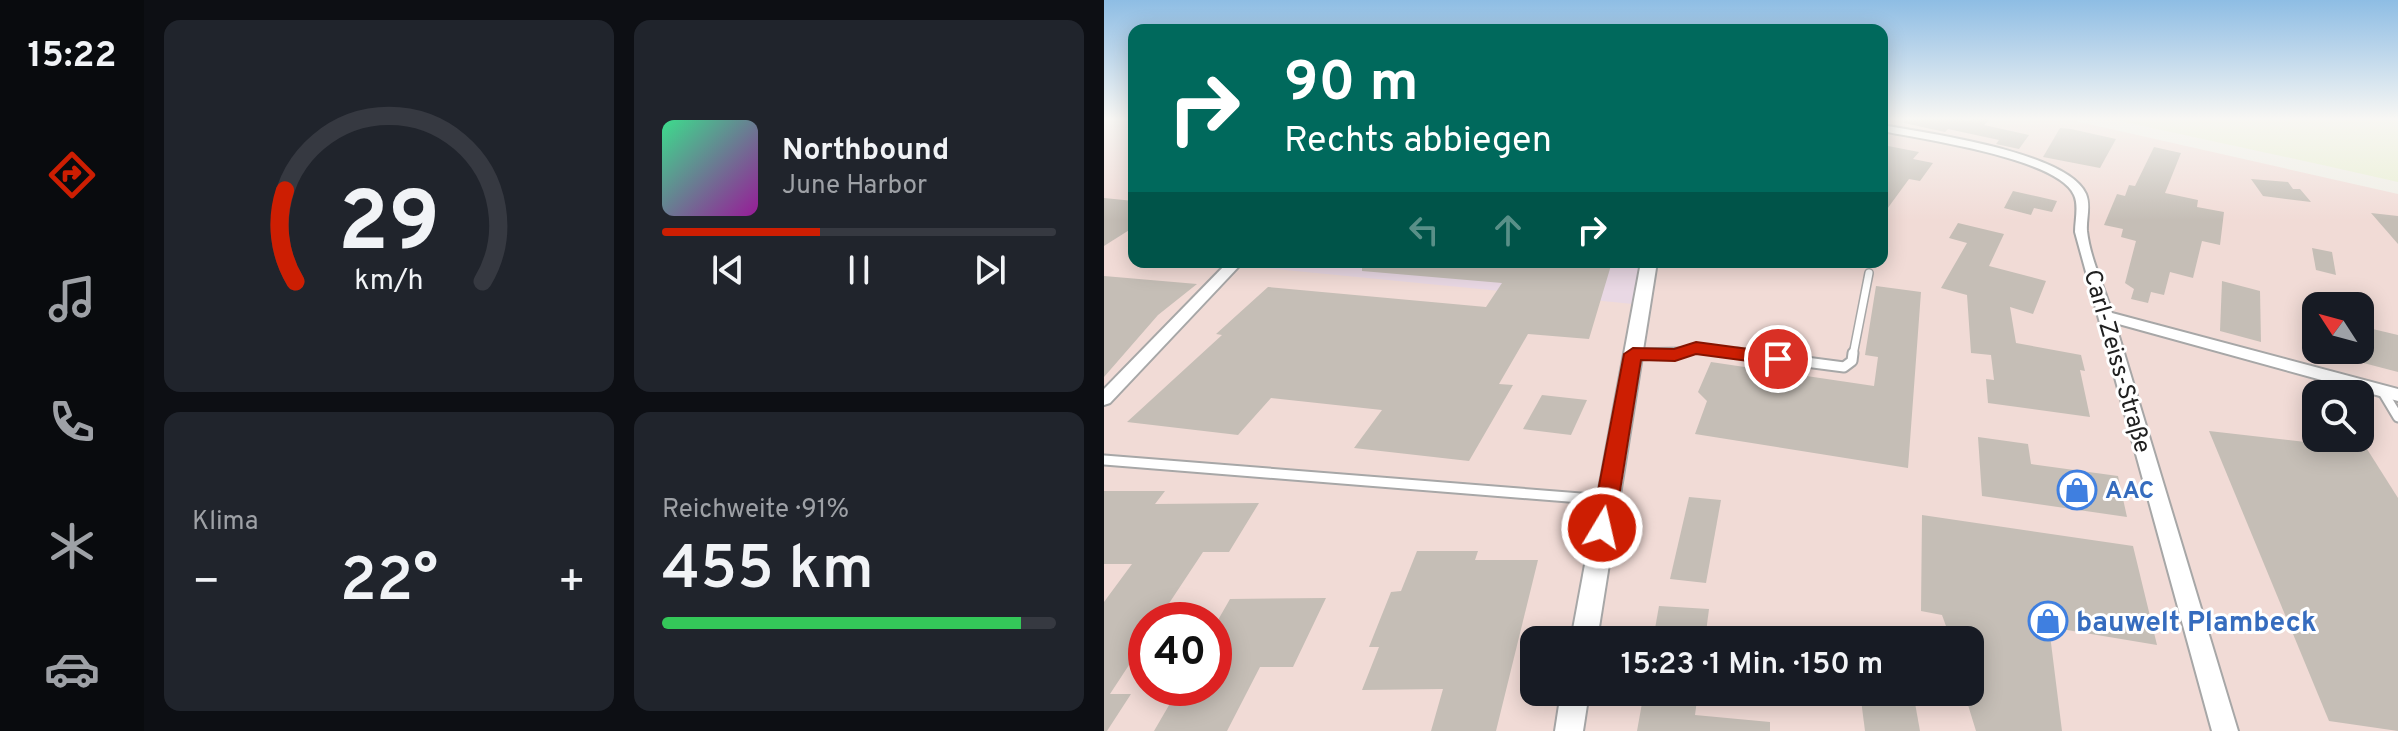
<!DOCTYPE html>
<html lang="de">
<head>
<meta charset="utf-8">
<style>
  :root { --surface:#171b24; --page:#20242c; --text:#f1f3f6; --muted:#9ea1a6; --line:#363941; --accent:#cd1e02 }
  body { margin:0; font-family:Overpass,sans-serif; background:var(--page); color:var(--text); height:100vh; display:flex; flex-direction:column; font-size:30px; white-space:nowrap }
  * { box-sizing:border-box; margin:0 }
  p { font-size:26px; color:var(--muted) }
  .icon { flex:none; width:44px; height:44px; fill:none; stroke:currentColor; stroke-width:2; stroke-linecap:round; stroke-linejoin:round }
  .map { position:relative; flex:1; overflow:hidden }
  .panel { display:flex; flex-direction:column; gap:20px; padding:20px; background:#0d0f14; width:960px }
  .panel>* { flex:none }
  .top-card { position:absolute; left:24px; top:24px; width:760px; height:244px; border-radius:16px; box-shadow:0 4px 20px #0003; background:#00695c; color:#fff; overflow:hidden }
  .needle { width:52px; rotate:306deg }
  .controls { position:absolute; left:1198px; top:292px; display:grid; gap:16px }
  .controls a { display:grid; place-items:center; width:72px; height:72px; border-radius:16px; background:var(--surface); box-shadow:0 4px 20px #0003; font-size:40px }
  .speed { position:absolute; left:24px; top:602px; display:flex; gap:16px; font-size:40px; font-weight:700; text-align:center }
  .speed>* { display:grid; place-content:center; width:104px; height:104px; border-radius:50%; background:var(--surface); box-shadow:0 4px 20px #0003; line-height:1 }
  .speed .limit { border:12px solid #d22; background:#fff; color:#111 }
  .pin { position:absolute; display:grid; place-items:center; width:68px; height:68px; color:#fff; margin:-34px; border:4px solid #fff; border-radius:50%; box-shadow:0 2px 8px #0007 }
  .me { position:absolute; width:88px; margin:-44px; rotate:9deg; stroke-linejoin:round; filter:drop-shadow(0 0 6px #0008) }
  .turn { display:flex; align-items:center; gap:28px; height:168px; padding:0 24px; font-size:36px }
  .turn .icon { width:104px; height:104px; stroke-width:2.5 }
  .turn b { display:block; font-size:56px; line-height:68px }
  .lanes { display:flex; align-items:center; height:76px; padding:0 24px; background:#0003; justify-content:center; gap:40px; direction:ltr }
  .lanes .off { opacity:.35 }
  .big { font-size:60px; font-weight:600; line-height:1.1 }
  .panel .card { flex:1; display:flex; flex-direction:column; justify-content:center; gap:12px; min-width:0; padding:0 28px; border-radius:16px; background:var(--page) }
  .panel .dial { align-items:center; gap:0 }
  .dial svg { height:208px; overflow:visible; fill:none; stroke:var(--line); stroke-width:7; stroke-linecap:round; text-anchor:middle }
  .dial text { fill:var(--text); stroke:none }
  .song { display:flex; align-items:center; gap:24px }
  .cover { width:96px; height:96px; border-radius:12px; background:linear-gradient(135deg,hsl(150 70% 55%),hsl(300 70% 35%)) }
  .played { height:8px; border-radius:4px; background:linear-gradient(90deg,var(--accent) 40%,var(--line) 40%) }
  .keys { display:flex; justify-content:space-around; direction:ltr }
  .heat { display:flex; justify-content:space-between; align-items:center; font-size:44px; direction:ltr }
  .charge { height:12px; border-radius:6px; background:linear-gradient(90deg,#34c759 91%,var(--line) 0) }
  .panel .tiles { flex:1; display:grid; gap:20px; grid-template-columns:repeat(2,1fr) }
  .trip { position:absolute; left:416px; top:626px; width:464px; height:80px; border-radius:16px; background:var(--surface); box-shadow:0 4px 20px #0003; font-weight:600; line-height:80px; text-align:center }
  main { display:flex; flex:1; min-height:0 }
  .tabs { display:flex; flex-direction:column; width:144px; justify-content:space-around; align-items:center; background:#090b0e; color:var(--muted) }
  .tabs .icon { width:56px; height:56px }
  .tabs .on { color:var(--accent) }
  .tabs b { font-size:36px; color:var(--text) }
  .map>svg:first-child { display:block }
</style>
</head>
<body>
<main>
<nav class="tabs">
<b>15:22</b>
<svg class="icon on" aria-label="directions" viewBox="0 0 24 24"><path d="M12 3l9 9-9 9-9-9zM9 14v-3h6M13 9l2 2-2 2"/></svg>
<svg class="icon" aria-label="music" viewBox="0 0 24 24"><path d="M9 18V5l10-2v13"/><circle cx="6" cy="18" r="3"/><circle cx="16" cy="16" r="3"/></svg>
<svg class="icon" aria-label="phone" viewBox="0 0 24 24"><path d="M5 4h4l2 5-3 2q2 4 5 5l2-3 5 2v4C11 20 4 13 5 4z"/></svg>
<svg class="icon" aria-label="climate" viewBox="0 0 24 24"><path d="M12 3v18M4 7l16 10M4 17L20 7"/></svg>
<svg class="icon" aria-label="car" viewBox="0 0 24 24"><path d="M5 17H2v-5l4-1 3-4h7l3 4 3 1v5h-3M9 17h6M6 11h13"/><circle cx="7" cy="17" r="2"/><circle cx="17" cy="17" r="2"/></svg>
</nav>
<section class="panel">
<div class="tiles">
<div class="card dial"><svg viewBox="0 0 100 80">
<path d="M14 69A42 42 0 1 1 86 69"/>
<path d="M14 69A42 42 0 0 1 10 34" stroke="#cd1e02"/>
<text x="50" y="56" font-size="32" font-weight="700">29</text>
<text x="50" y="72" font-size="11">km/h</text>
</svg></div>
<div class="card">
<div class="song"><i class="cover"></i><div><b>Northbound</b><p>June Harbor</p></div></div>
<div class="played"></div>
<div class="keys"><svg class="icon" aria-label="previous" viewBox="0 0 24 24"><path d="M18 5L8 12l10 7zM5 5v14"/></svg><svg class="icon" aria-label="pause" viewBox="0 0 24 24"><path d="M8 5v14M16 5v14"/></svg><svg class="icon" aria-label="next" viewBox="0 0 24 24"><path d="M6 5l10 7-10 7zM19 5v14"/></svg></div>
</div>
<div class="card"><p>Klima</p>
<div class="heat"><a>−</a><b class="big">22°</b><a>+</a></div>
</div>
<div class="card"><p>Reichweite · 91%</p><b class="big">455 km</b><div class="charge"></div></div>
</div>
</section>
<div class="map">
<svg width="1294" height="731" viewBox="0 0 1294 731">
  <rect width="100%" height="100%" fill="#f0eee6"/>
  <!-- commercial -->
  <path fill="#f1dbd6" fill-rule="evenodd" d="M0 118H30V262H778V118H958L1294 194V731H0ZM1212 306H1256V350H1212ZM1212 394H1256V438H1212ZM42 620H110V688H42ZM430 640H866V692H430Z"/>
  <!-- industrial -->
  <path fill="#e9d8e4" d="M134 262H536L529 304 131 265Z"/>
  <!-- farmland -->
  <path fill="#e9efd2" d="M1002 118H1294V182L1223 166Z"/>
  <!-- building -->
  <g fill="#c5beb6">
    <path d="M801 118H855L864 121 867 118H887L880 125 925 135 915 149 892 144 895 140 844 129 841 132 800 123Z"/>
    <path d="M956 128 967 129 1012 139 996 168 939 157Z"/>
    <path d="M784 146 815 152 809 159 829 163 816 181 805 179 778 216V153Z"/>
    <path d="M1050 147 1077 153 1061 193 1094 200 1093 207 1120 212 1116 245 1098 241 1089 278 1066 272 1060 295 1047 292 1044 303 1027 299 1030 289 1021 283 1032 241 1017 237 1019 229 1000 225 1013 194 1021 196 1025 185 1031 186Z"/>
    <path d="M1147 179 1184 182 1189 189H1196L1207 202 1159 196Z"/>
    <path d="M909 191 936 197 953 201 948 212 930 208 927 215 900 208Z"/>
    <path d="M0 198 30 201V227L0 246Z"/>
    <path d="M1267 213 1294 216V244Z"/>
    <path d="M854 223 900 234 885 266 942 281 929 314 906 307 912 343 977 355 981 371 976 370 986 417 884 403 882 379 890 380 887 355 867 353 863 295 837 288 863 243 845 238Z"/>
    <path d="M1208 248 1228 252 1232 275 1212 270Z"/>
    <path d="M258 262H508L485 339 424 334 395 384 409 385 365 461 250 448 278 410 167 398 134 435 23 422 118 335 112 334 164 287 382 307 398 283 258 271Z"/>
    <path d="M0 276 93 284 54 315 0 377Z"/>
    <path d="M1118 281 1156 291 1157 342 1116 331Z"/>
    <path d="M772 286 817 292 804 468 591 434 603 401 594 392 607 362 770 386 774 357 761 355Z"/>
    <path d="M1256 326 1294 335V372L1225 354 1226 350H1256Z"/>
    <path d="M438 395 483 400 467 435 419 429Z"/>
    <path d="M1105 431 1263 449 1294 498V731L1225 721Z"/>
    <path d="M874 437 924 444 927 464 1014 476 1023 517 878 496Z"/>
    <path d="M0 491H61L51 504 155 503 125 552H99L54 620H42V639L6 694H27L3 731H0V602L28 564H0Z"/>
    <path d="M585 497 617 500 602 583 566 579Z"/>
    <path d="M818 515 1029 546 1053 645 945 627 958 731H872L860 692H866V640H847L838 615 817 611Z"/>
    <path d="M313 551H374L371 560H434L392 731H327L339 689 258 690 275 647H265L287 592 297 591Z"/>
    <path d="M222 598 189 667H156L123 731H50L75 688H110V627L126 599Z"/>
    <path d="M555 606 605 609 601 640H549Z"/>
    <path d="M540 692H594L591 715 666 722V731H533Z"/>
    <path d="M756 692H809L816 731H761Z"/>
  </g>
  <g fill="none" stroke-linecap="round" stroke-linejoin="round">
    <defs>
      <g id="service-far1">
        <path d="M530 354 571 355 592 348 649 355"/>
        <path d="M749 355 765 273"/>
      </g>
      <g id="service">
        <path d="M633 353 740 367 748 361 749 353"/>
        <path d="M530 354 576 353"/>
        <path d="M1279 392 1294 417"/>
        <path d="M0 460 502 500"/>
      </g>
      <g id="minor">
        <path d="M778 125C822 133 964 152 982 194 987 206 982 219 983 231 986 258 1000 287 1008 313L1294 389V401L1011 323 1134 731H1108L971 232C971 221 975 205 970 195 954 158 817 139 778 131Z"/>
        <path d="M124 262H139L6 403 0 405V389Z"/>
      </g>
      <g id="tertiary">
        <path d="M537 262H553L493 640H467Z"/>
        <path d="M457 692H485L479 731H451Z"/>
      </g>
    </defs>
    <!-- service-far1 casing -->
    <use href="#service-far1" stroke="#a7a7a7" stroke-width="10"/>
    <!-- service casing -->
    <use href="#service" stroke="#a7a7a7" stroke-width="13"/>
    <!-- minor casing -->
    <use href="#minor" stroke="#a7a7a7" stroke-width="4"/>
    <!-- tertiary casing -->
    <use href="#tertiary" stroke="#a7a7a7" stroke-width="4"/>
    <!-- service-far1 -->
    <use href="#service-far1" stroke="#fff" stroke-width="7"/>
    <!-- service -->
    <use href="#service" stroke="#fff" stroke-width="9"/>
    <!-- minor -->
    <use href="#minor" fill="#fff" fill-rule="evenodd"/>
    <!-- tertiary -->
    <use href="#tertiary" fill="#fff" fill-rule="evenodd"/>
  </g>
  <!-- sky -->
  <linearGradient id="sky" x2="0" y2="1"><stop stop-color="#8ebde4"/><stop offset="0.54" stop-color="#f8f7f4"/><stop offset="1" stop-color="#f8f7f4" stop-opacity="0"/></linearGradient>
  <rect width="1294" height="220" fill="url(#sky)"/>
  <!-- route -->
  <path fill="#cd1e02" stroke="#851401" stroke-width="2" d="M592 342 674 353 683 359 674 365 592 354 571 361 537 360 510 528 506 535 498 538 490 535 487 528 520 354 529 348 570 349Z"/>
  <!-- icons -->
  <defs>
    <symbol id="shop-ring" viewBox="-11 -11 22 22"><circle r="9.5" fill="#fff" stroke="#3f7fe0" stroke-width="1.5"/><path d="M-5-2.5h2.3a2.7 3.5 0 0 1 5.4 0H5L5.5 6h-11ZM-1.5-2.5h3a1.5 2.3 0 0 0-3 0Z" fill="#3f7fe0"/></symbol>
  </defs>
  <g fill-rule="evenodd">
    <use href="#shop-ring" x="951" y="468" width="44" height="44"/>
    <use href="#shop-ring" x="922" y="599" width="44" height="44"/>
  </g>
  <g text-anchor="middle" stroke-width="6" stroke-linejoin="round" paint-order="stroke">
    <!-- street labels -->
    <g font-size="24" fill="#202020" stroke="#fff">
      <text transform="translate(1014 361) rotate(74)" y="8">Carl-Zeiss-Straße</text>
    </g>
    <!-- shop labels -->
    <g font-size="24" font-weight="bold" fill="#366cbe" stroke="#fff" text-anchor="start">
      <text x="1001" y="498">AAC</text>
    </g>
    <!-- near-shop labels -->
    <g font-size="28" font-weight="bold" fill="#366cbe" stroke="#fff" text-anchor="start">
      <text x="972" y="631">bauwelt Plambeck</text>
    </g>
  </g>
</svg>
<div class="controls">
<a><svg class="needle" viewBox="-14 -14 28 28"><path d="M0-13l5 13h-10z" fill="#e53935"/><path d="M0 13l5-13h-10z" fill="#9ea1a6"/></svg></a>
<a><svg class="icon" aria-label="search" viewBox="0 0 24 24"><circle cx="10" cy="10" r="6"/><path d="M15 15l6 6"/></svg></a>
</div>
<div class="speed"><div class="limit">40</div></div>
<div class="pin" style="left:674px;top:359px;background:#d93025"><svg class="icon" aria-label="arrive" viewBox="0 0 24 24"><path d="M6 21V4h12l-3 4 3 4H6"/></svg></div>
<svg class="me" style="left:498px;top:528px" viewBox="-20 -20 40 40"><circle r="17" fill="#cd1e02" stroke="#fff" stroke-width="3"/><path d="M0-11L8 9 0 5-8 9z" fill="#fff"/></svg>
<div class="trip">15:23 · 1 Min. · 150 m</div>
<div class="top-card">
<div class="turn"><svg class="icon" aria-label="right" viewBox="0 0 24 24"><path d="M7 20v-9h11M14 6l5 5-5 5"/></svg><div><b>90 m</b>Rechts abbiegen</div></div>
<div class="lanes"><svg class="icon off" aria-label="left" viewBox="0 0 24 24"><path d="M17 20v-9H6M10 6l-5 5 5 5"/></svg><svg class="icon off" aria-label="ahead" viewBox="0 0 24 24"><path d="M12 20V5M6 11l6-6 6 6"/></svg><svg class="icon" aria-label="right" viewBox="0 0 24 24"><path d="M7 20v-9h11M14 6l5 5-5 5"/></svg></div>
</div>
</div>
</main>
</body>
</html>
